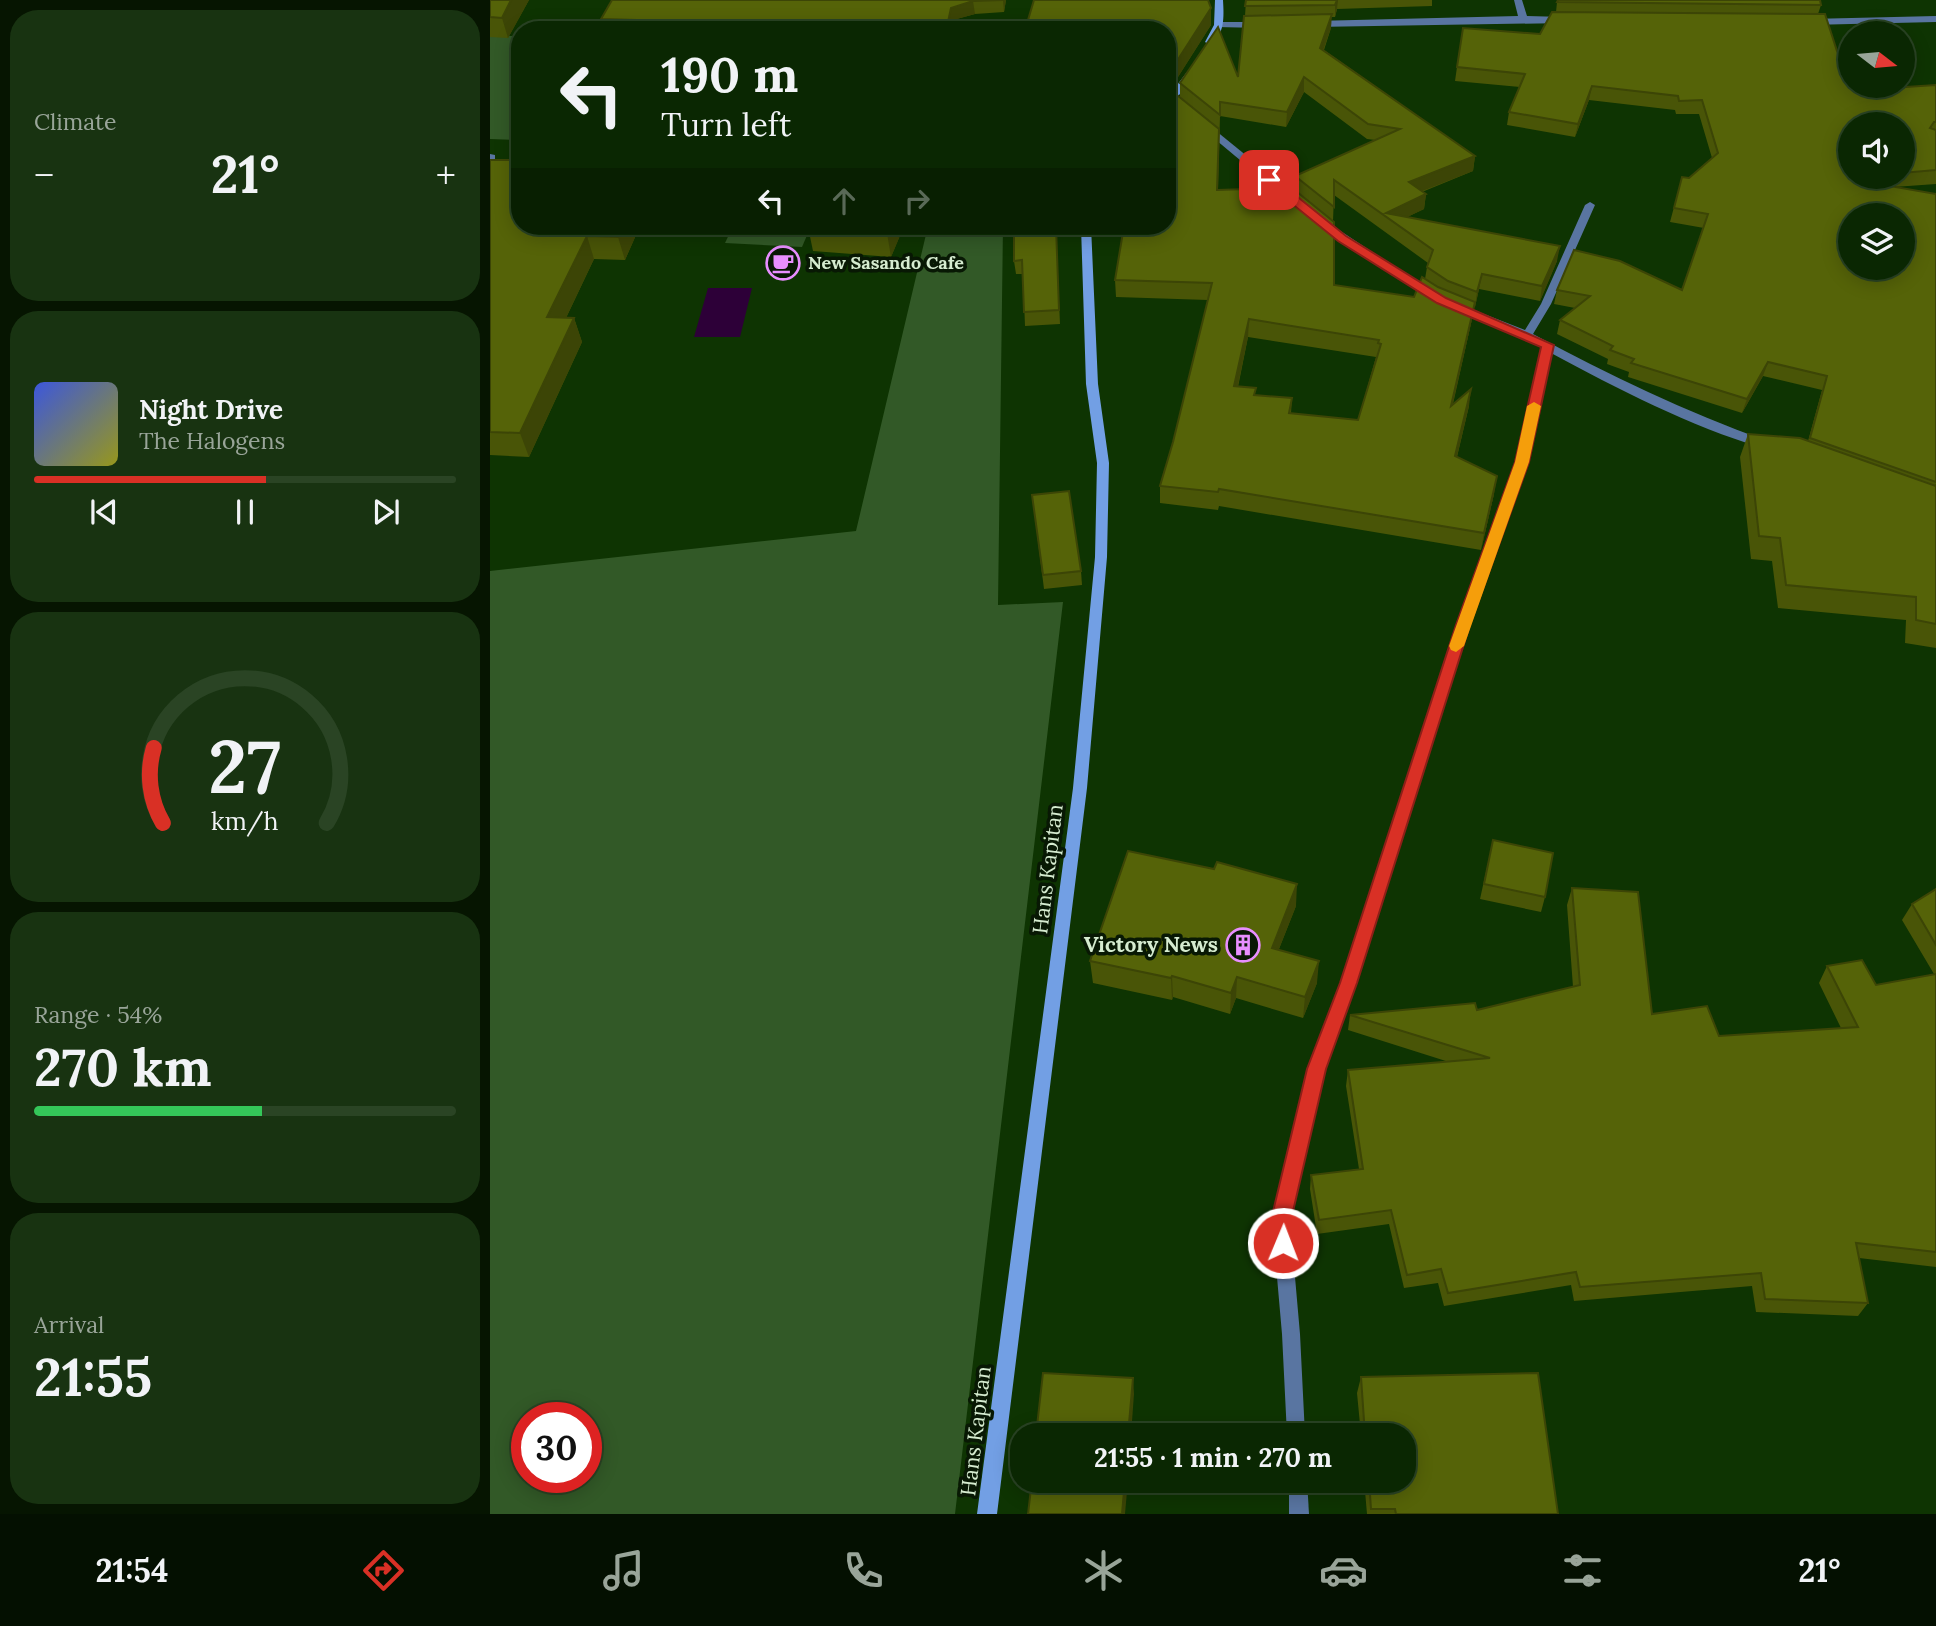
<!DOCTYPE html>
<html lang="en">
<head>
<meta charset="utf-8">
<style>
  :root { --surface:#0a2702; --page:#183311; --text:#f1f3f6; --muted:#99a599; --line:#2a4424; --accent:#d93025 }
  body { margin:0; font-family:Lora,serif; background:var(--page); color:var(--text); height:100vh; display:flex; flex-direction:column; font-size:26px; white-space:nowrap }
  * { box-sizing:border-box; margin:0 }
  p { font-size:23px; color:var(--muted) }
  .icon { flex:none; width:38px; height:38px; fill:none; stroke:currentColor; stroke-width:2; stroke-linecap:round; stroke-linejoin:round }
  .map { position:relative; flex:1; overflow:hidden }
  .sheet { display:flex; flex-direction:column; gap:10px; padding:10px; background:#061501; width:490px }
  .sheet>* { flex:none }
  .guide { position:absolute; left:21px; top:21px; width:665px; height:214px; border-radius:28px; box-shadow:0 4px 18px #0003,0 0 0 2px var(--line); background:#0a2702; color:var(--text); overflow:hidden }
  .needle { width:46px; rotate:106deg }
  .buttons { position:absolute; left:1348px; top:21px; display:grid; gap:14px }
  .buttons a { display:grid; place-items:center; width:77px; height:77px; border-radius:50%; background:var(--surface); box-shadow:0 4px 18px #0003,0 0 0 2px var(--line); font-size:35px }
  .speed { position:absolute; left:21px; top:1402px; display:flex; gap:14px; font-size:35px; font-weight:700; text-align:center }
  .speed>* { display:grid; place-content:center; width:91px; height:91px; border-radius:50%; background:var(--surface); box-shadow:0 4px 18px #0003,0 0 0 2px var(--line); line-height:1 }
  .speed .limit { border:10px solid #d22; background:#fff; color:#111 }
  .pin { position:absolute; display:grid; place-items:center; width:60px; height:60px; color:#fff; margin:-30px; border-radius:14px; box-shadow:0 4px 10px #0006 }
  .me { position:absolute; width:77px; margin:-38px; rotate:1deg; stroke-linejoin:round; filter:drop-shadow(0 0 5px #0008) }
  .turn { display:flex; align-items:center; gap:24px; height:147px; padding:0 35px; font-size:32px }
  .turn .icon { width:91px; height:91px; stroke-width:2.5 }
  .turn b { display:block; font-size:49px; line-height:60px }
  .lanes { display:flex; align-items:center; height:66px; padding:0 35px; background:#0003; justify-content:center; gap:35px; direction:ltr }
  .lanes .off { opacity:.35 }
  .big { font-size:52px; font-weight:800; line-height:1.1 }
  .sheet .widget { flex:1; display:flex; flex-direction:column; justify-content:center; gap:10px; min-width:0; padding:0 24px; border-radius:28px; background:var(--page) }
  .sheet .dial { align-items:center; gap:0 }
  .dial svg { height:182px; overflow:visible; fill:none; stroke:var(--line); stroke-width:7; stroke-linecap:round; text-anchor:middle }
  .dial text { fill:var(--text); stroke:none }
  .song { display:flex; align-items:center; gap:21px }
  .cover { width:84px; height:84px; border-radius:10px; background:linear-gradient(135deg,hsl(230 70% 55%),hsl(60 70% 35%)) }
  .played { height:7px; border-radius:4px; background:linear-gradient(90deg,var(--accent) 55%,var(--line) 55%) }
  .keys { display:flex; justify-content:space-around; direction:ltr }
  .heat { display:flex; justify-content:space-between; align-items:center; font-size:38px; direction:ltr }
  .charge { height:10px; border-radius:5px; background:linear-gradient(90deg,#34c759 54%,var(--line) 0) }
  .trip { position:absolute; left:520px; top:1423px; width:406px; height:70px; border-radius:28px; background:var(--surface); box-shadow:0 4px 18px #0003,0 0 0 2px var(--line); font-weight:800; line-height:70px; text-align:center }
  .dock { display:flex; height:112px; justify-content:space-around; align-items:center; background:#041001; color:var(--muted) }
  .dock .icon { width:49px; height:49px }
  .dock .on { color:var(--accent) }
  .dock b { font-size:32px; color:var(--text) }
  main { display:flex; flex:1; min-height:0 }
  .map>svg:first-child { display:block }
</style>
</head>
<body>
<main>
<section class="sheet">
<div class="widget"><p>Climate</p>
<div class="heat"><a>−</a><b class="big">21°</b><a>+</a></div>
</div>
<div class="widget">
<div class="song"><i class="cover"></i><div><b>Night Drive</b><p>The Halogens</p></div></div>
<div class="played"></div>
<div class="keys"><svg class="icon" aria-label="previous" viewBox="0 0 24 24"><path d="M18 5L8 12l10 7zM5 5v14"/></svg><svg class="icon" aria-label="pause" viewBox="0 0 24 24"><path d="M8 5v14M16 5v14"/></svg><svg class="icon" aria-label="next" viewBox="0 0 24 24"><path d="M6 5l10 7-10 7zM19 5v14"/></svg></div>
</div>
<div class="widget dial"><svg viewBox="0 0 100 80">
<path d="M14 69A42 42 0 1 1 86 69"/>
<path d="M14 69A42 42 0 0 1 10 36" stroke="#d93025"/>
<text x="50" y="56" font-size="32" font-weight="700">27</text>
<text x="50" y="72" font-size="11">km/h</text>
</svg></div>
<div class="widget"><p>Range · 54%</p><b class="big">270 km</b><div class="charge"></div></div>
<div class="widget"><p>Arrival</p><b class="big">21:55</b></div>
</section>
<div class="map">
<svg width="1446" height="1514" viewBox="0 0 1446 1514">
  <rect width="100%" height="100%" fill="#0e3402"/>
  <!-- green -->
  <g fill="#325927" fill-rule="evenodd">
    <path d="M0 36H30V140L0 139Z"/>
    <path d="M243 226H321L312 247 235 243Z"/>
    <path d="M438 226H513L508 605 573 602 465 1514H0V571L366 531ZM37 1418H96V1477H37Z"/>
  </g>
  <!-- water -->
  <path fill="#2d0038" d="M218 288H262L250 337H204Z"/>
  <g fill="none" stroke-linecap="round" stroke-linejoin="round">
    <!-- lane -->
    <path fill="#5975a1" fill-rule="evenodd" d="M0 154 5 155V159L0 160Z"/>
    <!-- street -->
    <g fill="#5975a1" fill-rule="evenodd">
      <path d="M1024 0H1032L1037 16 1075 17 1080 20 1075 23 824 27 819 24 824 21 1028 16Z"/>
      <path d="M1446 16V22L1319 25 1314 22 1319 19Z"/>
      <path d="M729 22H772L777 25 772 28 726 27V23Z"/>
      <path d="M714 126H720L800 191V195H792L714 130Z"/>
      <path d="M1100 202 1105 205 1061 304 1043 334C1119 375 1196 412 1277 441L1279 444 1273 448C1199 426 1128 389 1061 353L1038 462 980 625 866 983 834 1069 800 1220 810 1334 815 1435H797L792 1334 782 1220 818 1069 850 983 966 625 1026 462 1051 347 962 307 967 304 971 305 1035 330 1051 304 1095 205Z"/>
      <path d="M831 218 947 295 946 297H938L848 240 827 223V219Z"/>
      <path d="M799 1480H817L819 1514H799Z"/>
    </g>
    <!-- secondary -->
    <g fill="#729fe4" fill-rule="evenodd">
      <path d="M725 0H733C734 17 735 35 720 45L715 42 724 25Z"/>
      <path d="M697 72 705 74 680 107 677 108V98Z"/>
      <path d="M591 226H601L608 384 619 463 617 557 597 788 507 1514H487L583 788 605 557 607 463 596 384Z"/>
    </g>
  </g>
  <!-- wall -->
  <g fill="#495507" fill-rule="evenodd">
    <path d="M0 0H39L18 38 0 37Z"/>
    <path d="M122 0H516L514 12 485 14 463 20 461 30H114L111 19Z"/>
    <path d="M756 0H942V6L847 9 845 17H841V28L834 50 985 156 983 171 932 192 936 194 934 209 917 217 1067 261 1050 301 989 289 985 307H984L982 319 963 404 979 406 967 457 1004 494 991 550 729 506 728 510 670 503V486L683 442 718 300 626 297 625 280 677 226V30L721 8V25L681 88 679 93 690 97V83L748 77 755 16ZM814 92 877 139 885 140 805 176 804 190 757 194V189L728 190 730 116 796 127ZM844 195 938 263 937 267 935 279 924 297 844 285 843 221ZM758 337 886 357 868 420 801 413 802 398 765 395 748 387Z"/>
    <path d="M1067 2 1331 5 1328 14 1347 51 1360 86 1385 89 1446 85V184L1404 187 1446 194V484L1445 486H1446V648L1415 643 1416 620 1288 608 1282 561 1261 559 1250 457 1258 434 1318 441 1332 390 1273 376 1252 413 1138 377 1139 372 1117 364 1118 359 1067 334 1070 320 1085 308 1064 304 1067 290H1192L1214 228 1180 222 1192 177 1199 178 1222 158 1209 114H1186L1185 110 1099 100 1085 137 1017 125 1019 112 1030 87 965 81 967 67 1050 34 1066 12ZM1412 124V177H1360Z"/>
    <path d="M0 160 30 226H150L135 260 104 259 76 318H84L92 342 39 457 0 455Z"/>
    <path d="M318 226H414L401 257 323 251 318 227Z"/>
    <path d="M524 226H566L570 324 535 326 533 274H526L524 261Z"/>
    <path d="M542 495 591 571 592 585 554 589Z"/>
    <path d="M1003 840 1055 897 1051 912 990 899Z"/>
    <path d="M1082 888 1162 1014 1229 1036 1351 1028 1329 983 1337 966 1386 985 1444 974 1412 920 1422 904 1446 889V1267L1369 1258 1378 1303 1368 1316 1266 1312 1262 1286 1084 1301 1081 1285 954 1306 948 1283 914 1288 899 1224 827 1234 820 1189 821 1175 869 1169 856 1086 858 1070 959 1062 858 1030 860 1015 987 1010 1083 987 1077 905Z"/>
    <path d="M806 906 789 949 827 983 813 1018 746 998 740 1014 683 997 682 1000 603 983 600 961Z"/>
    <path d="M871 1377 1068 1514H877L874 1480H914V1435H871L867 1393Z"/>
  </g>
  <!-- shaded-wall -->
  <g fill="#3c4506">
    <path d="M21 0H39L18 38 12 18Z"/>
    <path d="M513 0H516L514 12Z"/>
    <path d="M847 0H848L847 9 845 17V5Z"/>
    <path d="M483 1 485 14 463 20 461 30H459L458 22 461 8Z"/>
    <path d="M721 8V25L681 88 677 99V81L680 72Z"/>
    <path d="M842 14 841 28 829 62 830 48Z"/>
    <path d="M814 77V92L796 127 797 112Z"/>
    <path d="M1102 86 1099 100 1085 137 1088 124Z"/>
    <path d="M985 156 983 171 917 197 919 182Z"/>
    <path d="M936 194 934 209 905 223 896 213Z"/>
    <path d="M133 226H150L135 260 128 237Z"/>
    <path d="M400 226H414L401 257 397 233Z"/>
    <path d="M97 236 104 259 65 341 57 317Z"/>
    <path d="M1070 246 1067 261 1050 301 1052 286Z"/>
    <path d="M992 274 989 289 985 307 987 292Z"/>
    <path d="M985 302 982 319 958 423 961 406Z"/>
    <path d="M84 318 92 342 39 457 30 433Z"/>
    <path d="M759 319 758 337 744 404V386Z"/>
    <path d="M1278 362 1273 376 1252 413 1257 399Z"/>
    <path d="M981 389 979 406 963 473 965 456Z"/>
    <path d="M1007 476 1004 494 991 550 994 533Z"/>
    <path d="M807 884 806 906 781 969 782 948Z"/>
    <path d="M829 961 827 983 813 1018 815 997Z"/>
    <path d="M682 976 683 997 682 1000 681 978Z"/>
    <path d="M747 977 746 998 740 1014 741 993Z"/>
    <path d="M643 1378 644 1394 641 1435H638Z"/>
    <path d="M635 1480H638L635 1514H632Z"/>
  </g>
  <!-- building -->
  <g fill="#556308" stroke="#3c4506" stroke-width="2" fill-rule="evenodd">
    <path d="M0 0H21L12 18 0 17Z"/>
    <path d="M122 0H513L483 1 461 8 458 22 253 23 111 19Z"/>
    <path d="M544 0H718L721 8 680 72 677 81V30H535Z"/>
    <path d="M756 0H847L845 5 755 6Z"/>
    <path d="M1068 0H1330L1331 5 1067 2Z"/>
    <path d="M1062 12 1335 14 1347 51 1360 68V86H1383L1385 89 1446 85V122H1444L1440 128 1446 130V170L1412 173V124H1360V177H1388V184L1446 194V482L1320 438 1337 376 1278 362 1257 399 1141 363 1144 359 1120 350 1123 346 1070 320 1100 296 1067 290 1084 250 1130 261 1192 290 1218 214 1184 208 1192 177 1199 178 1228 153 1212 100 1189 101 1188 96 1102 86 1088 124 1019 112 1035 74 967 67 973 28 1050 34ZM1360 215H1412V268H1360Z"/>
    <path d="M842 14 830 48 985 156 919 182 936 194 896 213 1070 246 1052 286 992 274 987 292 958 281 937 267 943 250 844 180V207L805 176 910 129 878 124 814 77 797 112 730 102V115L690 83 728 27 748 77 754 16Z"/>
    <path d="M682 91 729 129 727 190 757 189 753 196 791 179 844 222V285L924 297 932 277 948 287 985 302 961 406 981 389 965 456 1007 476 994 533 729 489 728 492 670 486 683 442 722 283 625 280 634 226H677V94ZM759 319 889 340 888 343 891 344 868 420 799 413 802 398 764 395 766 388 744 386Z"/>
    <path d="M0 160H30V226H133L128 237 97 236 57 317 84 318 30 433 0 432Z"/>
    <path d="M318 226H400L397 233 318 227Z"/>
    <path d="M524 226H566L569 310 534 312 532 260 524 261Z"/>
    <path d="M1258 434 1310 438 1446 486V624L1426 620V597L1296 585 1290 538 1269 536Z"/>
    <path d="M579 491 591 571 553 575 542 495Z"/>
    <path d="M1003 840 1063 853 1055 897 994 884Z"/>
    <path d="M638 851 724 869 727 862 807 884 782 948 829 961 815 997 747 977 741 993 682 976 681 978 600 961Z"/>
    <path d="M1082 888 1148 892 1162 1014 1217 1006 1229 1036 1368 1027 1337 966 1372 960 1386 985 1446 974V1252L1366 1243 1378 1303 1275 1299 1271 1273 1090 1287 1086 1272 958 1293 951 1269 917 1275 901 1210 829 1220 821 1175 873 1169 858 1070 1000 1058 860 1015 985 1003 987 1010 1090 985Z"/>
    <path d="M1446 889V945L1422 904Z"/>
    <path d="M553 1373 643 1378 638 1435H546Z"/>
    <path d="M1048 1373 1068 1514H906L905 1509H881L879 1480H914V1435H875L871 1377Z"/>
    <path d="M542 1480H635L632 1514H538Z"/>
  </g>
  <!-- route -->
  <path fill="#d93025" stroke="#8d1f18" stroke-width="2" d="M775 177H783L856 236 956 298 1064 345 1039 462 980 625 867 983 836 1069 801 1220 803 1243 800 1249 793 1252 786 1249 781 1220 817 1069 850 983 966 625 1025 462 1051 347 947 303 848 241 775 182Z"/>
  <!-- slow -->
  <path fill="#f59e0b" d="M1044 402 1051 406 1039 462 974 646 966 652 961 650 959 646 1025 462 1037 406Z"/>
  <!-- icons -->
  <defs>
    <symbol id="cafe-ring" viewBox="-11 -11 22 22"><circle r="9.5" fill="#081804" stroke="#e88eff" stroke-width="1.5"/><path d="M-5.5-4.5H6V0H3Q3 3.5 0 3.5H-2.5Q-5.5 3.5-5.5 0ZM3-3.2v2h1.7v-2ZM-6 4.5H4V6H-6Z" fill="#e88eff"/></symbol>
    <symbol id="building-ring" viewBox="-11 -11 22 22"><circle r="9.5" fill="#081804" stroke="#e88eff" stroke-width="1.5"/><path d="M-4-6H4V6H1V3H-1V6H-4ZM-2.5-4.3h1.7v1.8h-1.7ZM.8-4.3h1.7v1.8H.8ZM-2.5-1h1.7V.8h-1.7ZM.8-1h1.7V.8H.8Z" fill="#e88eff"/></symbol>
  </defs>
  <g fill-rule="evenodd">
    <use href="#cafe-ring" x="274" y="244" width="38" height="38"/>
    <use href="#building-ring" x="734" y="926" width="38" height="38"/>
  </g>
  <g text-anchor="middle" stroke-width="7" stroke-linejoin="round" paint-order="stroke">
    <!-- far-poi labels -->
    <g font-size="18" font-weight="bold" fill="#d6ecd0" stroke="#081804" text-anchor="start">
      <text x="318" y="269">New Sasando Cafe</text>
    </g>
    <!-- street labels -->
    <g font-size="21" fill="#d6ecd0" stroke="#081804">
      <text transform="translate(558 869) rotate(-83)" y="7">Hans Kapitan</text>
      <text transform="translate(486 1431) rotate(-83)" y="7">Hans Kapitan</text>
    </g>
    <!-- poi labels -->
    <g font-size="21" font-weight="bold" fill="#d6ecd0" stroke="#081804" text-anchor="end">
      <text x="728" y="952">Victory News</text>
    </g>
  </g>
</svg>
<div class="buttons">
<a><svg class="needle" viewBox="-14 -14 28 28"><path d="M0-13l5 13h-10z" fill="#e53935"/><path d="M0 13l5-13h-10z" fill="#99a599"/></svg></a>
<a><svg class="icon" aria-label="sound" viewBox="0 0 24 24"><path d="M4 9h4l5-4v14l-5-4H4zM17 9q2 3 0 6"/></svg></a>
<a><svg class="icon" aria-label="layers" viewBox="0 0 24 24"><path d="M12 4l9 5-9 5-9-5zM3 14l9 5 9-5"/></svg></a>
</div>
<div class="speed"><div class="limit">30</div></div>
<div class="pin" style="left:779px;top:180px;background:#d93025"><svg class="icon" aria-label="arrive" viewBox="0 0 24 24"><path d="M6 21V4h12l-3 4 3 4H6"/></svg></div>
<svg class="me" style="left:793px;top:1243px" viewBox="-20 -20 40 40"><circle r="17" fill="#d93025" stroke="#fff" stroke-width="3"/><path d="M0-11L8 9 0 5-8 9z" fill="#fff"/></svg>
<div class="trip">21:55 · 1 min · 270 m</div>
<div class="guide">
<div class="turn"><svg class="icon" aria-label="left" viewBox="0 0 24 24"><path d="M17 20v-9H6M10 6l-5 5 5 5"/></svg><div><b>190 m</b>Turn left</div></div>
<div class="lanes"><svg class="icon" aria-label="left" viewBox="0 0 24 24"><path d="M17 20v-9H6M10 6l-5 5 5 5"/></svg><svg class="icon off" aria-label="ahead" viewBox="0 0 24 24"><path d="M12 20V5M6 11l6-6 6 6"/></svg><svg class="icon off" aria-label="right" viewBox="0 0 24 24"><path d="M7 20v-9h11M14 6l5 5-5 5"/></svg></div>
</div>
</div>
</main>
<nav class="dock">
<b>21:54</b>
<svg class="icon on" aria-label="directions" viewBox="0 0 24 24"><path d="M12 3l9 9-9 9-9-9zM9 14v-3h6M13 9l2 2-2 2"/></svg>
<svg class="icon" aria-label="music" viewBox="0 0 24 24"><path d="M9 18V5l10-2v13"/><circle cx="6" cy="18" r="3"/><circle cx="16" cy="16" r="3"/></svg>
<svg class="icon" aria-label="phone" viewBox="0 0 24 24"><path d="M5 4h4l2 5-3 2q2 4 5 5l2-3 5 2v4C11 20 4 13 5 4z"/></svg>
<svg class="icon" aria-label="climate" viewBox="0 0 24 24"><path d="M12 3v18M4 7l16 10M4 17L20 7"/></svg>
<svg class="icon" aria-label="car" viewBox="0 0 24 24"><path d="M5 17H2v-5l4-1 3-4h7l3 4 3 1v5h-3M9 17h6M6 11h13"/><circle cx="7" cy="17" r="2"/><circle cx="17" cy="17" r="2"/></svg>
<svg class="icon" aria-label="filters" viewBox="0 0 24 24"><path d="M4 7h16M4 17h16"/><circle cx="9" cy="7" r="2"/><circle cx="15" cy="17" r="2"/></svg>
<b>21°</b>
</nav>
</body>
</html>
